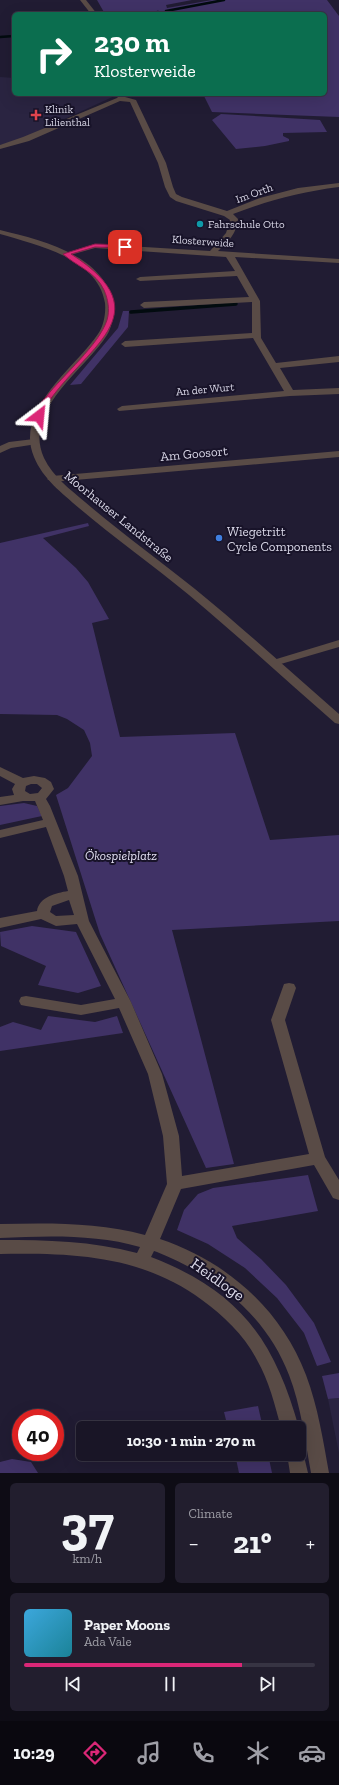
<!DOCTYPE html>
<html lang="en">
<head>
<meta charset="utf-8">
<style>
  :root { --surface:#191526; --page:#221e2e; --text:#f1f3f6; --muted:#9f9fa7; --line:#373443; --accent:#db2777 }
  body { margin:0; font-family:"Zilla Slab",serif; background:var(--page); color:var(--text); height:100vh; display:flex; flex-direction:column; font-size:15px; white-space:nowrap }
  * { box-sizing:border-box; margin:0 }
  p { font-size:13px; color:var(--muted) }
  .icon { flex:none; width:22px; height:22px; fill:none; stroke:currentColor; stroke-width:2; stroke-linecap:round; stroke-linejoin:round }
  .map { position:relative; height:1473px; overflow:hidden }
  .side { display:flex; flex-direction:column; gap:10px; padding:10px; background:#0e0c15; flex:1 }
  .side>* { flex:none }
  .banner { position:absolute; left:12px; top:12px; width:315px; height:84px; border-radius:6px; box-shadow:0 4px 16px #0002,0 0 0 1px var(--line); background:#0b6e4f; color:#fff; overflow:hidden }
  .speed { position:absolute; left:12px; top:1409px; display:flex; gap:8px; font-size:20px; font-weight:700; text-align:center }
  .speed>* { display:grid; place-content:center; width:52px; height:52px; border-radius:50%; background:var(--surface); box-shadow:0 4px 16px #0002,0 0 0 1px var(--line); line-height:1 }
  .speed .limit { border:6px solid #d22; background:#fff; color:#111 }
  .pin { position:absolute; display:grid; place-items:center; width:34px; height:34px; color:#fff; margin:-17px; border-radius:8px; box-shadow:0 2px 6px #0006 }
  .me { position:absolute; width:44px; margin:-22px; rotate:29deg; stroke-linejoin:round; filter:drop-shadow(0 0 3px #0008) }
  .turn { display:flex; align-items:center; gap:14px; height:84px; padding:0 16px; font-size:18px }
  .turn .icon { width:52px; height:52px; stroke-width:2.5 }
  .turn b { display:block; font-size:28px; line-height:34px }
  .big { font-size:30px; font-weight:700; line-height:1.1 }
  .side .tile { flex:1; display:flex; flex-direction:column; justify-content:center; gap:6px; min-width:0; padding:0 14px; border-radius:6px; background:var(--page) }
  .side .dial { align-items:center; gap:0 }
  .dial b { font-size:52px; line-height:1 }
  .song { display:flex; align-items:center; gap:12px }
  .cover { width:48px; height:48px; border-radius:6px; background:linear-gradient(135deg,hsl(200 70% 55%),hsl(190 70% 35%)) }
  .played { height:4px; border-radius:2px; background:linear-gradient(90deg,var(--accent) 75%,var(--line) 75%) }
  .keys { display:flex; justify-content:space-around; direction:ltr }
  .heat { display:flex; justify-content:space-between; align-items:center; font-size:22px; direction:ltr }
  .side .tiles { flex:1; display:grid; gap:10px; grid-template-columns:1fr 1fr }
  .tile:last-child { grid-column:span 2 }
  .trip { position:absolute; left:76px; top:1421px; width:230px; height:40px; border-radius:6px; background:var(--surface); box-shadow:0 4px 16px #0002,0 0 0 1px var(--line); font-weight:700; line-height:40px; text-align:center }
  .tab-bar { display:flex; height:64px; justify-content:space-around; align-items:center; background:#0a080f; color:var(--muted) }
  .tab-bar .icon { width:28px; height:28px }
  .tab-bar .selected { color:var(--accent) }
  .tab-bar b { font-size:18px; color:var(--text) }
  .map>svg:first-child { display:block }
</style>
</head>
<body>
<div class="map">
<svg width="339" height="1473" viewBox="0 0 339 1473">
  <rect width="100%" height="100%" fill="#211c33"/>
  <!-- built -->
  <g fill="#2a2441">
    <path d="M0 77 14 78V94H119L14 142 0 145Z"/>
    <path d="M339 1398V1453L328 1399Z"/>
  </g>
  <!-- green -->
  <g fill="#403266">
    <path d="M97 0H192L166 5 167 8 212 0H327L339 16V117L212 112 203 94H325V14H105Z"/>
    <path d="M221 114 320 120 327 132 283 133V136L289 139V141L265 146 236 149 212 120Z"/>
    <path d="M123 311H129L128 327 81 384 70 385 118 328Z"/>
    <path d="M88 523 89 526 43 538 76 568 88 582 109 619 92 623 120 737 235 733 270 840 339 835V921L172 930 234 1164 206 1168 100 934 56 795 68 788 92 756 90 743 84 730 67 719 57 715 0 714V543Z"/>
    <path d="M24 803 37 806 42 816 0 825V806Z"/>
    <path d="M32 926 76 932 101 986 78 993 38 985 46 966 1 946 0 932Z"/>
    <path d="M48 1016 95 1022 117 1016 123 1033 0 1051V1027L13 1022 41 1030Z"/>
    <path d="M308 1175 318 1211 232 1226 237 1238 261 1259 286 1285 314 1323 331 1362 317 1366 304 1333 277 1298 245 1268 208 1244 177 1230 184 1210 198 1194 213 1188Z"/>
    <path d="M339 1373V1398L328 1399 322 1376Z"/>
    <path d="M258 1406 263 1428H228L224 1412Z"/>
    <path d="M235 1454H268L272 1473H239Z"/>
    <path d="M12 1459 31 1462 38 1473H0V1462Z"/>
  </g>
  <g fill="none" stroke-linecap="round" stroke-linejoin="round">
    <!-- stream-far1 -->
    <g stroke="#020b0f" stroke-width="2.5">
      <path d="M166 11 224 0"/>
      <path d="M148 14 158 12"/>
      <path d="M0 37 14 36"/>
    </g>
    <!-- stream -->
    <path stroke="#020b0f" stroke-width="3.5" d="M131 312 236 304"/>
    <!-- minor -->
    <g fill="#594b46" fill-rule="evenodd">
      <path d="M80 0H86L97 14H91Z"/>
      <path d="M121 94H128L125 97 136 100 166 163 173 187 176 194 182 197 227 211 260 198 298 188 339 183V187C300 192 270 200 233 214L238 219C237 233 228 242 218 251L339 259V263L235 257 260 301 261 338 276 363 339 356V362L280 368 293 390 339 388V394L290 396 119 411 117 409 122 406 284 391 253 338 125 347 121 344 125 341 252 333V302L144 308 140 305 144 302 249 297 237 276 140 281 136 279 140 277 235 271 226 257 95 248 67 256 63 254 95 244 210 251 226 233 230 220 224 216 176 201 170 197 165 187 158 163 130 102 120 101 29 141 0 149V145L23 137 117 98Z"/>
      <path d="M34 439 39 442 37 444 11 448 0 453V446L9 442Z"/>
      <path d="M339 451V457L52 482 47 479 52 476Z"/>
      <path d="M339 640V647L274 666 268 663 270 661Z"/>
      <path d="M0 767 23 778 34 776 45 778 51 782 54 789 46 799 50 806 78 876 89 921 131 1002 162 1074 179 1136 182 1176 309 1154 271 1020 284 984 289 983 294 984 296 988 285 1020 325 1157 339 1180V1200L333 1198 314 1165 181 1189 160 1239C226 1261 281 1309 306 1375 318 1407 323 1440 329 1473H311C305 1440 301 1406 289 1375 266 1315 215 1275 157 1252L154 1251 151 1257C239 1291 274 1339 299 1428H281C275 1405 269 1381 257 1360 244 1335 224 1316 202 1300 141 1255 73 1253 0 1254V1240C47 1240 92 1241 137 1253L140 1247C95 1234 46 1236 0 1238V1224C48 1223 98 1222 145 1235L167 1184 163 1136 148 1074 119 1008 81 1015 26 1006 21 1005 19 1001 21 997 26 996 81 1005 115 999 77 924 56 926 41 919 0 928V918L37 911C39 897 56 893 68 891L64 876 46 827 0 838V830L43 820 35 801H23L0 805V797L14 795 12 789 15 784 0 776ZM31 784H37L42 788 38 793 30 794 25 791 26 786ZM69 900 74 915 56 916 50 912 52 906Z"/>
      <path d="M299 1447 302 1448 308 1473H290L287 1454H299Z"/>
    </g>
    <!-- tertiary -->
    <path fill="#594b46" fill-rule="evenodd" d="M0 230C41 240 105 255 113 304 115 313 112 327 107 335 85 370 22 410 44 458 53 477 70 489 85 502 121 533 159 560 195 589 244 629 291 672 339 714V724L335 723C286 680 238 636 189 595 153 565 114 538 79 508 62 493 43 479 34 457 14 410 74 369 98 334 104 326 106 312 105 303 98 258 37 245 0 234Z"/>
  </g>
  <!-- route -->
  <path fill="#db2777" stroke="#8e194d" d="M95 244 125 245 128 247 125 248 95 247 71 254C166 315 82 348 46 406 44 410 43 414 41 418H36C34 410 41 402 46 397 63 375 99 345 107 320 110 310 108 299 104 290 96 272 76 266 63 254Z"/>
  <!-- markers -->
  <path fill="#e0444e" stroke="#181329" stroke-width="1.5" d="M34 109h4v4h4v4h-4v4h-4v-4h-4v-4h4z"/>
  <circle fill="#0f9aa8" stroke="#181329" stroke-width="1.5" cx="200" cy="224" r="4"/>
  <circle fill="#3f7fe0" stroke="#181329" stroke-width="1.5" cx="219" cy="538" r="4"/>
  <g text-anchor="middle" stroke-width="4" stroke-linejoin="round" paint-order="stroke">
    <!-- far-poi labels -->
    <g font-size="11" fill="#dad8e8" stroke="#181329" text-anchor="start">
      <text x="45" y="113">Klinik<tspan x="45" dy="13">Lilienthal</tspan></text>
      <text x="208" y="228">Fahrschule Otto</text>
    </g>
    <!-- far-street labels -->
    <g font-size="11" fill="#dad8e8" stroke="#181329">
      <text transform="translate(254 193) rotate(-20)" y="4">Im Orth</text>
      <text transform="translate(203 241) rotate(4)" y="4">Klosterweide</text>
      <text transform="translate(205 389) rotate(-5)" y="4">An der Wurt</text>
    </g>
    <!-- street labels -->
    <g font-size="13" fill="#dad8e8" stroke="#181329">
      <text transform="translate(194 453) rotate(-5)" y="5">Am Goosort</text>
      <text transform="translate(119 516) rotate(39)" y="5">Moorhauser Landstraße</text>
    </g>
    <!-- poi labels -->
    <g font-size="13" fill="#dad8e8" stroke="#181329" text-anchor="start">
      <text x="227" y="536">Wiegetritt<tspan x="227" dy="15">Cycle Components</tspan></text>
    </g>
    <!-- park labels -->
    <g font-size="13" font-style="italic" fill="#e3e0f2" stroke="#181329">
      <text x="121" y="860">Ökospielplatz</text>
    </g>
    <!-- near-street labels -->
    <g font-size="16" fill="#dad8e8" stroke="#181329">
      <text transform="translate(218 1279) rotate(35)" y="6">Heidloge</text>
    </g>
  </g>
</svg>
<div class="speed"><div class="limit">40</div></div>
<div class="pin" style="left:125px;top:247px;background:#d93025"><svg class="icon" aria-label="arrive" viewBox="0 0 24 24"><path d="M6 21V4h12l-3 4 3 4H6"/></svg></div>
<svg class="me" style="left:39px;top:416px" viewBox="-20 -20 40 40"><path d="M0-17L14 15 0 8-14 15z" fill="#db2777" stroke="#fff" stroke-width="4"/></svg>
<div class="trip">10:30 · 1 min · 270 m</div>
<div class="banner">
<div class="turn"><svg class="icon" aria-label="right" viewBox="0 0 24 24"><path d="M7 20v-9h11M14 6l5 5-5 5"/></svg><div><b>230 m</b>Klosterweide</div></div>
</div>
</div>
<section class="side">
<div class="tiles">
<div class="tile dial"><b>37</b><p>km/h</p></div>
<div class="tile"><p>Climate</p>
<div class="heat"><a>−</a><b class="big">21°</b><a>+</a></div>
</div>
<div class="tile">
<div class="song"><i class="cover"></i><div><b>Paper Moons</b><p>Ada Vale</p></div></div>
<div class="played"></div>
<div class="keys"><svg class="icon" aria-label="previous" viewBox="0 0 24 24"><path d="M18 5L8 12l10 7zM5 5v14"/></svg><svg class="icon" aria-label="pause" viewBox="0 0 24 24"><path d="M8 5v14M16 5v14"/></svg><svg class="icon" aria-label="next" viewBox="0 0 24 24"><path d="M6 5l10 7-10 7zM19 5v14"/></svg></div>
</div>
</div>
</section>
<nav class="tab-bar">
<b>10:29</b>
<svg class="icon selected" aria-label="directions" viewBox="0 0 24 24"><path d="M12 3l9 9-9 9-9-9zM9 14v-3h6M13 9l2 2-2 2"/></svg>
<svg class="icon" aria-label="music" viewBox="0 0 24 24"><path d="M9 18V5l10-2v13"/><circle cx="6" cy="18" r="3"/><circle cx="16" cy="16" r="3"/></svg>
<svg class="icon" aria-label="phone" viewBox="0 0 24 24"><path d="M5 4h4l2 5-3 2q2 4 5 5l2-3 5 2v4C11 20 4 13 5 4z"/></svg>
<svg class="icon" aria-label="climate" viewBox="0 0 24 24"><path d="M12 3v18M4 7l16 10M4 17L20 7"/></svg>
<svg class="icon" aria-label="car" viewBox="0 0 24 24"><path d="M5 17H2v-5l4-1 3-4h7l3 4 3 1v5h-3M9 17h6M6 11h13"/><circle cx="7" cy="17" r="2"/><circle cx="17" cy="17" r="2"/></svg>
</nav>
</body>
</html>
